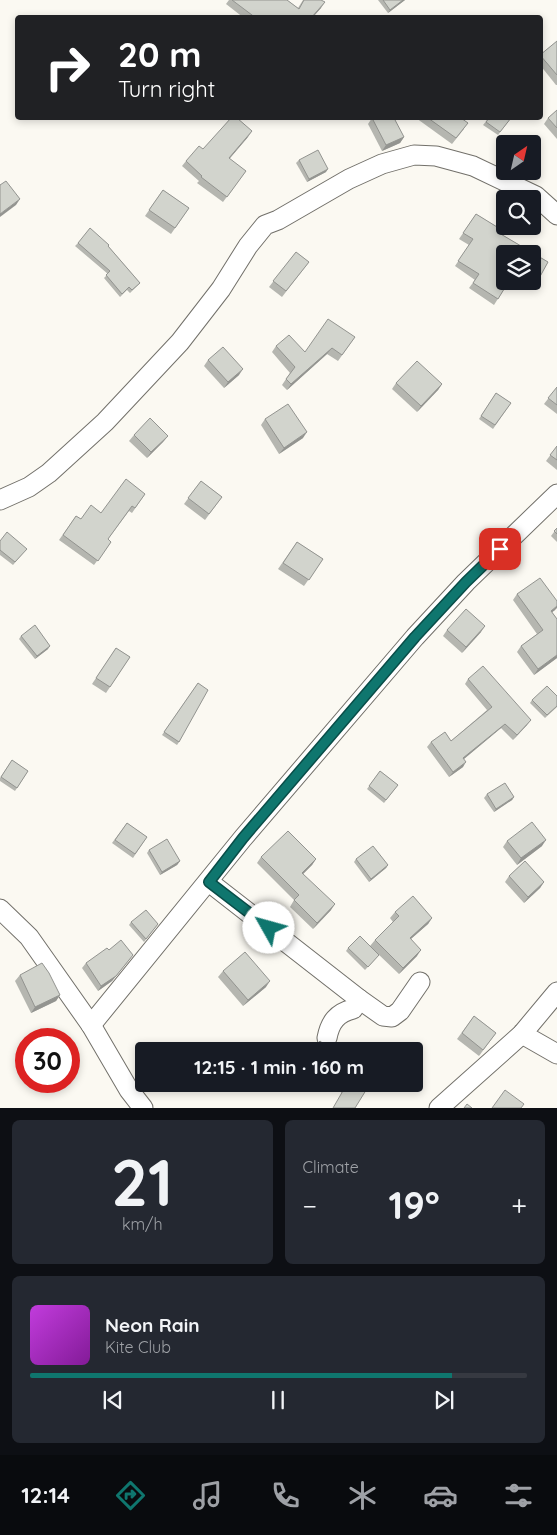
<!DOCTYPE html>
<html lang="en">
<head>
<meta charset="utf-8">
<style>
  :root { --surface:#171b24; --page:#242831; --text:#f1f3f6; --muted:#9ea1a6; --line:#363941; --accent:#0f766e }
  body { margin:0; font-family:Quicksand,sans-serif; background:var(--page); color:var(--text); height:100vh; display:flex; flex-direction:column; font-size:19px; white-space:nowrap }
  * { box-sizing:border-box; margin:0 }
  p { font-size:16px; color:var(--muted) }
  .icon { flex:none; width:28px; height:28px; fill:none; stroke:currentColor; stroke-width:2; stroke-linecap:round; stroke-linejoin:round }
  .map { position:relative; height:1108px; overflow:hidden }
  .panel { display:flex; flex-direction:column; gap:12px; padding:12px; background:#0d0f14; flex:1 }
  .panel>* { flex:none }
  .hud { position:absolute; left:15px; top:15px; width:528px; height:105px; border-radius:5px; box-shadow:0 2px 8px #0003; background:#202124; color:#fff; overflow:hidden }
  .needle { width:32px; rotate:34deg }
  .fabs { position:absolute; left:496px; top:135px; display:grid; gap:10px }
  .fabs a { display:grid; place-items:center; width:45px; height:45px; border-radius:5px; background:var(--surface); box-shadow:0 2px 8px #0003; font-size:25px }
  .speed { position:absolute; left:15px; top:1028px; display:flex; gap:10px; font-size:25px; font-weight:700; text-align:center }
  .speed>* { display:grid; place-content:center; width:65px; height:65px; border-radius:50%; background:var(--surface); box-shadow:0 2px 8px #0003; line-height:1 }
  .speed .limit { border:8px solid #d22; background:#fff; color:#111 }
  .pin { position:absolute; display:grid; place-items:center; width:42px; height:42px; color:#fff; margin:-21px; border-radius:10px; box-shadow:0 2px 8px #0006 }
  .me { position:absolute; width:55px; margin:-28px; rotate:308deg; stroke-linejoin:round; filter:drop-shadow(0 0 4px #0008) }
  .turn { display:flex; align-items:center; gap:18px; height:105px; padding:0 20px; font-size:22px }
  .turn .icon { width:65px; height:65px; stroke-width:2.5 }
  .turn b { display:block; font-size:35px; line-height:42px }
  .big { font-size:38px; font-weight:700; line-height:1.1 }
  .panel .widget { flex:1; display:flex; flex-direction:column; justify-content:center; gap:8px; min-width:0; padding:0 18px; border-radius:8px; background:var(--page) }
  .panel .dial { align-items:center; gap:0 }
  .dial b { font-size:65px; line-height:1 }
  .song { display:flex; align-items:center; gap:15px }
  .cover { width:60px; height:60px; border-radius:8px; background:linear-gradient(135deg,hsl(290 70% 55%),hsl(290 70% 35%)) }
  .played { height:5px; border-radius:2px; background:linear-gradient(90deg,var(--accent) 85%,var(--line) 85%) }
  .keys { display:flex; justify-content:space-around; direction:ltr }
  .heat { display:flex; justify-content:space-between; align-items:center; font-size:28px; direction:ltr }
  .panel .tiles { flex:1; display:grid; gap:12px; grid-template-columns:1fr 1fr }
  .widget:last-child { grid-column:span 2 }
  .trip { position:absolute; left:135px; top:1042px; width:288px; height:50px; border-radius:5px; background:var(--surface); box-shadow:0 2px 8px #0003; font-weight:700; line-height:50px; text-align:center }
  .tabs { display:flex; height:80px; justify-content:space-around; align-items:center; background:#090b0e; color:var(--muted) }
  .tabs .icon { width:35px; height:35px }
  .tabs .current { color:var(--accent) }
  .tabs b { font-size:22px; color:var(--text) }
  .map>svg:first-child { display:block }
</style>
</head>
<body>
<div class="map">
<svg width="557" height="1108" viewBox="0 0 557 1108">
  <rect width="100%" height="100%" fill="#fbf9f2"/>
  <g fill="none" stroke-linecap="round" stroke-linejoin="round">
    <defs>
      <g id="street">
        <path d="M0 500 29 487 49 473 105 422 180 342 221 289 248 246 265 225 278 220 349 179 382 164 414 155 436 156 473 166 536 196 557 215"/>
        <path d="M209 882 359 999 353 1009C337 1013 330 1022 327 1038"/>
        <path d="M0 909 29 937 91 1025 129 1090 143 1108"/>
        <path d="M359 999 383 1016 392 1017 400 1011 420 982"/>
        <path d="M91 1025 243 838 415 637 466 582 557 494"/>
        <path d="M522 1034 557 1054"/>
        <path d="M439 1108 522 1034 557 992"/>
      </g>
    </defs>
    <!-- street casing -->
    <use href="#street" stroke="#72706a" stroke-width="21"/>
    <!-- street -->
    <use href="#street" stroke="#fff" stroke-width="19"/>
  </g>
  <!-- wall -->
  <g fill="#b5b6b0">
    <path d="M229 0H287L298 8 303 0H321V8L312 18H244L226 4Z"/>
    <path d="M378 0H405L388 13Z"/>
    <path d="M557 41V85H556L540 65V55Z"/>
    <path d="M557 110V139L544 124 548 118Z"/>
    <path d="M372 118 404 137 400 143 382 151 368 124Z"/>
    <path d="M416 118H461L464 129 452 144Z"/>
    <path d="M489 118H511L498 135 483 125Z"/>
    <path d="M248 137 229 159 246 171 223 202 197 183 199 181 182 166 186 161 203 149Z"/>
    <path d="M299 160 326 172 307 182 296 163Z"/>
    <path d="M163 190 189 208 171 234 145 216Z"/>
    <path d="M476 214 502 230 499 233 548 262 533 287 523 281H532V254H505V281H509L494 305 469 288 475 280 455 266 469 245 459 239Z"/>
    <path d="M78 243 108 246 140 283 130 293 127 290 120 297 104 278 108 274 75 246Z"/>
    <path d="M296 252 309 262 282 297 269 287Z"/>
    <path d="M355 337 338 361 327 354 287 390 282 385 290 373 272 352 276 346 305 352Z"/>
    <path d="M208 360 239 375 224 388 204 366Z"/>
    <path d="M396 383 442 384 438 390 417 412 392 389Z"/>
    <path d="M557 387V414L544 404Z"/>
    <path d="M496 393 511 403 493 429 479 419Z"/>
    <path d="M265 419 303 438 279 454 261 425Z"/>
    <path d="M134 435 168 436 163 442 147 458 129 441Z"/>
    <path d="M557 446V470L546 461Z"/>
    <path d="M201 481 222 497 205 520 184 504Z"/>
    <path d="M145 494 132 513 129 511 108 539 111 542 94 565 59 540 76 516 81 519 101 513Z"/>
    <path d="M557 528V542L551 536Z"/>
    <path d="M0 541 24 552 13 565 0 555Z"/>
    <path d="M297 542 323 559 304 586 278 569Z"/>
    <path d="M517 594 555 610 552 612 557 619V658L534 675 517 652 521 646 537 634 513 600Z"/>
    <path d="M447 630 481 632 462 653 443 636Z"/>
    <path d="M21 636 48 649 35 659 19 639Z"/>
    <path d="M116 648 130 657 106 693 92 684Z"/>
    <path d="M468 679 527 725 513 740 501 728 464 759 463 767 449 777 427 747 431 742 451 741 487 710 465 684Z"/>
    <path d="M198 683 179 742 177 745 162 735Z"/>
    <path d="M532 700 557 707 545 718 530 703Z"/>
    <path d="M12 760 28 771 15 791 0 781V778Z"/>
    <path d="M380 771 398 785 384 803 367 789Z"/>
    <path d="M487 794 514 797 512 800 494 812 484 798Z"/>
    <path d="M127 823 147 837 133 858 112 843Z"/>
    <path d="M507 841 542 846 517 865 503 847Z"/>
    <path d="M149 850 180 861 177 865 160 875 147 853Z"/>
    <path d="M261 857 316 859 312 865 303 874 331 910 313 929 290 907 294 900 257 863Z"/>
    <path d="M356 859 388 865 386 868 369 882 354 862Z"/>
    <path d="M509 876 544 882 540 888 524 903 505 882Z"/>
    <path d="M395 912 432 918 428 924 411 939 417 956 399 974 376 952 379 955 365 970 346 951 348 948 370 946 375 940 393 922 390 918Z"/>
    <path d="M131 922 158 924 144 942 129 925Z"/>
    <path d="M109 950 129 960 112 981 98 991 82 968 86 963Z"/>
    <path d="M223 971 266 987 243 1006 218 977Z"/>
    <path d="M20 975 60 995 56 1001 31 1013 15 981Z"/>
    <path d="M474 1016 496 1033 479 1056 457 1039Z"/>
    <path d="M342 1084 355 1108 338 1089Z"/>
  </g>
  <!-- shaded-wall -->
  <g fill="#939490">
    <path d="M403 0H405L388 13 390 10Z"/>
    <path d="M325 2 321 8 312 18H311Z"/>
    <path d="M252 131 248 137 225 164 229 158Z"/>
    <path d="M404 137 400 143 382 151 386 145Z"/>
    <path d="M328 169 326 172 307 182 309 179Z"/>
    <path d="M20 199 16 205 0 217V214Z"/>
    <path d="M332 348 327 354 287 390 291 384Z"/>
    <path d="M243 369 239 375 224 388 228 382Z"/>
    <path d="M442 384 438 390 417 412 421 406Z"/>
    <path d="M307 432 303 438 279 454 284 448Z"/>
    <path d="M168 436 163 442 147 458 151 452Z"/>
    <path d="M557 606V608L555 610 546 617 551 611Z"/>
    <path d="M485 626 481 632 462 653 466 647Z"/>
    <path d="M50 646 48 649 35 659 37 656Z"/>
    <path d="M557 655V658L534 675 538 669Z"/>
    <path d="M531 720 527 725 513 740 517 735Z"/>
    <path d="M505 724 501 728 459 763 463 758Z"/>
    <path d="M466 762 463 767 449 777 453 772Z"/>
    <path d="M514 797 512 800 494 812 496 809Z"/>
    <path d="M546 840 542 846 517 865 521 858Z"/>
    <path d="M316 859 312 865 298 879 302 873Z"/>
    <path d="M180 861 177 865 160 875 162 872Z"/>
    <path d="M388 865 386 868 369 882 371 879Z"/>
    <path d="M544 882 540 888 524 903 528 897Z"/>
    <path d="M335 904 331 910 313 929 317 923Z"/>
    <path d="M432 918 428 924 405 944 410 938Z"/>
    <path d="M421 950 417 956 399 974 403 968Z"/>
    <path d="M133 955 112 981 98 991 101 986Z"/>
    <path d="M270 981 266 987 243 1006 248 1000Z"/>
    <path d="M60 995 56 1001 31 1013 35 1007Z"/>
  </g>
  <!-- building -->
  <g fill="#d2d4cd" stroke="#939490">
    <path d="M232 0H287L299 9 304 0H321L325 2 311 18H256Z"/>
    <path d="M383 0H403L390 10Z"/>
    <path d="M557 41V75L540 55Z"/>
    <path d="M557 110V128L548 118Z"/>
    <path d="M231 118H237L252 131 229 158 246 171 227 197 201 177 202 176 186 161 199 146 203 149Z"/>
    <path d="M372 118H394L404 137 386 145Z"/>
    <path d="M428 118H461L468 123 456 138Z"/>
    <path d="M489 118H511L500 132 486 122Z"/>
    <path d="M318 150 328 169 309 179 299 160Z"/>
    <path d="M6 181 20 199 0 214V185Z"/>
    <path d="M163 190 189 208 175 228 149 210Z"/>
    <path d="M476 214 502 230 499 233 548 262 537 282 532 279V254H505V281H509L498 299 473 283 479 274 458 261 473 239 463 233Z"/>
    <path d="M90 228 109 245 108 246 140 283 132 290 129 287 122 294 106 275 110 271 78 243Z"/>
    <path d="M296 252 309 262 286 291 273 281Z"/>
    <path d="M328 319 355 337 342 355 332 348 291 384 286 379 295 367 276 346 289 335 305 352Z"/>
    <path d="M223 347 243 369 228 382 208 360Z"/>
    <path d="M417 361 442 384 421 406 396 383Z"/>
    <path d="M557 387V405L548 398Z"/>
    <path d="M496 393 511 403 495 425 481 416Z"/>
    <path d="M288 404 307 432 284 448 265 419Z"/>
    <path d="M150 418 168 436 151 452 134 435Z"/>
    <path d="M557 446V460L550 455Z"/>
    <path d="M126 479 145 494 135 508 132 506 108 539 111 542 98 561 63 535 76 516 81 519 91 505 101 513Z"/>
    <path d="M201 481 222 497 209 514 188 498Z"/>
    <path d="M557 528V534L554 531Z"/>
    <path d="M7 532 27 549 15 562 0 550V541Z"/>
    <path d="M297 542 323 559 309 580 283 563Z"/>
    <path d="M540 578 557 601V606L551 611 557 619V655L538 669 521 646 543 630 517 594Z"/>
    <path d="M466 609 485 626 466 647 447 630Z"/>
    <path d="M35 625 50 646 37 656 21 636Z"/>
    <path d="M116 648 130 657 110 687 96 678Z"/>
    <path d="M483 666 531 720 517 735 505 724 463 758 466 762 453 772 431 742 445 732 451 741 492 707 468 679Z"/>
    <path d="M198 683 208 690 179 742 164 732Z"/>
    <path d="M547 686 557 696V706L547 715 532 700Z"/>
    <path d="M12 760 28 771 17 788 1 777Z"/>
    <path d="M380 771 398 785 386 800 369 786Z"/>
    <path d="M505 783 514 797 496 809 487 794Z"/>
    <path d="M532 822 546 840 521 858 507 841Z"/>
    <path d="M127 823 147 837 135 854 115 840Z"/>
    <path d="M288 831 316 859 302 873 335 904 317 923 294 900 299 895 261 857Z"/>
    <path d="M167 839 180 861 162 872 149 850Z"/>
    <path d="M373 846 388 865 371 879 356 859Z"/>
    <path d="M525 861 544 882 528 897 509 876Z"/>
    <path d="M413 896 432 918 410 938 421 950 403 968 375 940 399 916 395 912Z"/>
    <path d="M146 910 158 924 146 939 131 922Z"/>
    <path d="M360 936 379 955 368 967 348 948Z"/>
    <path d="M121 940 133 955 116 976 101 986 86 963 107 948 109 950Z"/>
    <path d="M245 952 270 981 248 1000 223 971Z"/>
    <path d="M42 963 49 973 60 995 35 1007 20 975Z"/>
    <path d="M474 1016 496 1033 483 1050 462 1033Z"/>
    <path d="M320 1041 326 1046H332L336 1044 341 1048 339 1051H317L313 1048Z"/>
    <path d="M342 1084H364L368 1087 355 1108H333L344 1089 340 1086Z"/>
    <path d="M505 1090 524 1104 521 1108H492Z"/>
    <path d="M467 1104 472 1108H464Z"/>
  </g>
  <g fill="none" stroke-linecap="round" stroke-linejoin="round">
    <defs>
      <path id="route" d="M269 928 209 882 243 838 415 637 466 582 500 549"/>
    </defs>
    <!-- route casing -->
    <use href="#route" stroke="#0a4d48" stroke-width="12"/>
    <!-- route -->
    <use href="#route" stroke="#0f766e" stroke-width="9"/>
  </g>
</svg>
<div class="fabs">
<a><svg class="needle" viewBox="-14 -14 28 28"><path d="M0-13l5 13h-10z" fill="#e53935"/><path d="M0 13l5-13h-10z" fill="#9ea1a6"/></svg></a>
<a><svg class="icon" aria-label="search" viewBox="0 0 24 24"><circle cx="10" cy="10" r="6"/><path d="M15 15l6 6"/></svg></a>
<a><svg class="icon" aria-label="layers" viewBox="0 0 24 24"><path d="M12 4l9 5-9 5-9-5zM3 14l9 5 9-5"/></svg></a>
</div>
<div class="speed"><div class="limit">30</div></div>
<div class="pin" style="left:500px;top:549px;background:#d93025"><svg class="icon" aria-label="arrive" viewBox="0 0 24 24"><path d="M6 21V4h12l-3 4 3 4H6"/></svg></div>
<svg class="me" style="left:269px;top:928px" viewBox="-20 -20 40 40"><circle r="19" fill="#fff"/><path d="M0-13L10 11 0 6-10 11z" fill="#0f766e"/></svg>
<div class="trip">12:15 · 1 min · 160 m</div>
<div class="hud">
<div class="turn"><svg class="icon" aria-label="right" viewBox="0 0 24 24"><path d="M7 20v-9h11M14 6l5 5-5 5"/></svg><div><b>20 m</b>Turn right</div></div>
</div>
</div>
<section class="panel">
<div class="tiles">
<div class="widget dial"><b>21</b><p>km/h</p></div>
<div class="widget"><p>Climate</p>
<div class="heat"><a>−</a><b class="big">19°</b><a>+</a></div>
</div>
<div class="widget">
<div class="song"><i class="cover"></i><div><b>Neon Rain</b><p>Kite Club</p></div></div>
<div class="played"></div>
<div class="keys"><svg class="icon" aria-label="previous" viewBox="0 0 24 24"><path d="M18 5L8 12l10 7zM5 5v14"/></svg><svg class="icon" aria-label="pause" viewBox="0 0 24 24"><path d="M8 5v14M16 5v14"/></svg><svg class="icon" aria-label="next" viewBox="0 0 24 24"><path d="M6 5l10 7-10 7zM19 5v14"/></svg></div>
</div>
</div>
</section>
<nav class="tabs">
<b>12:14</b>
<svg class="icon current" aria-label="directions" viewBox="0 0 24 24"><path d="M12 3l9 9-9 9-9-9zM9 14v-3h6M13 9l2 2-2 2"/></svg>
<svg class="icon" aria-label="music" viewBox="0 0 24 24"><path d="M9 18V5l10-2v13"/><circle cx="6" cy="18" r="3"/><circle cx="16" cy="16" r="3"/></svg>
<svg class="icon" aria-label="phone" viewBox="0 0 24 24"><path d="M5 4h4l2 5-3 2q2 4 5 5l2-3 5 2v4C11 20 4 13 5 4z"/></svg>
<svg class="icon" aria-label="climate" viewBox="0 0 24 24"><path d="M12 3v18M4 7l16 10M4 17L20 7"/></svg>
<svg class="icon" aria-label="car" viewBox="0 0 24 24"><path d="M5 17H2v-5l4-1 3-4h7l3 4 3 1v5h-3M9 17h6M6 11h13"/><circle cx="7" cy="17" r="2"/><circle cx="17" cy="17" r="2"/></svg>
<svg class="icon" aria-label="filters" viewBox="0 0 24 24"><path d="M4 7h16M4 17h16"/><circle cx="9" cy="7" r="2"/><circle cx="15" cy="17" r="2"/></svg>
</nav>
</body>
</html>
